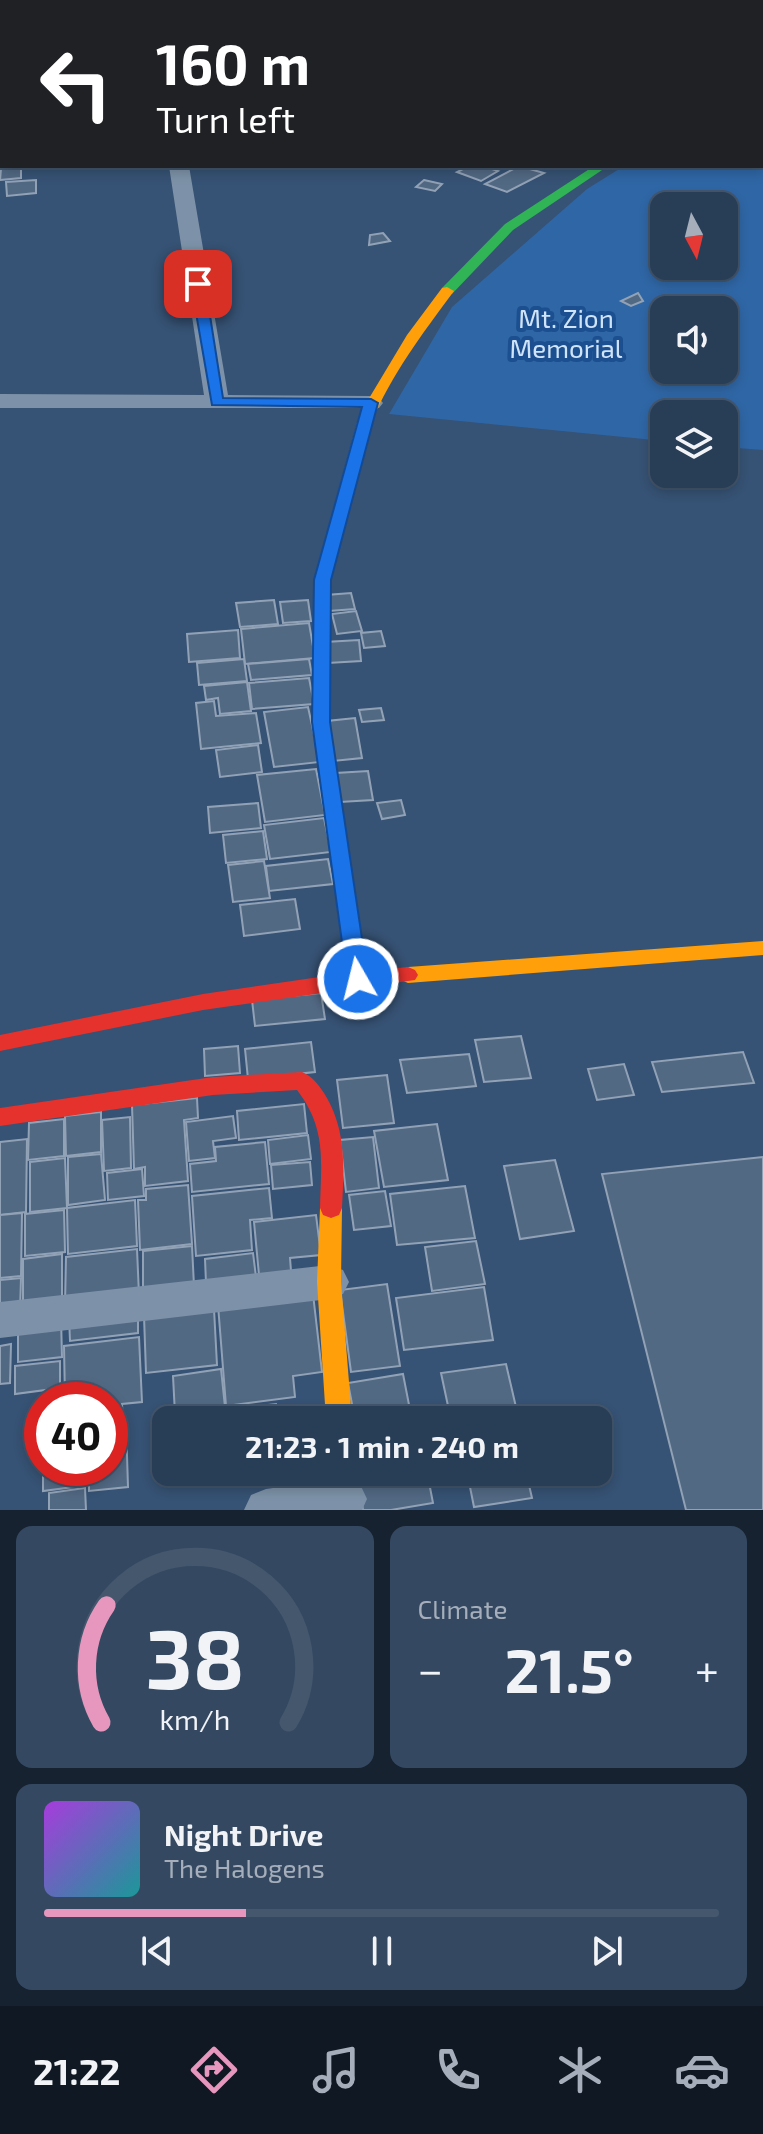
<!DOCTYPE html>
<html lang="en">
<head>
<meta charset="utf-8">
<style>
  :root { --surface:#283e57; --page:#344961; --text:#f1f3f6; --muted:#a5aeba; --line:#44576d; --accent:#e797bd }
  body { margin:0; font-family:"Exo 2",sans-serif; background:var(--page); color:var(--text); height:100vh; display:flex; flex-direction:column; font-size:30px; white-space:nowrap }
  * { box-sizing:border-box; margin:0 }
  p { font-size:26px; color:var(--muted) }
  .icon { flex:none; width:44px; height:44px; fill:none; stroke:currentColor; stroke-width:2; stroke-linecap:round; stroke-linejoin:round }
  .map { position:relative; height:1510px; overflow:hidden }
  .panel { display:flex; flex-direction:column; gap:16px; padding:16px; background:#162230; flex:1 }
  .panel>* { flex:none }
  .banner { position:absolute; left:0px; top:0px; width:764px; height:168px; box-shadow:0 4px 12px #0003,0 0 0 2px var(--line); background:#202124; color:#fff; overflow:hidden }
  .needle { width:52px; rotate:173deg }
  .controls { position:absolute; left:650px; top:192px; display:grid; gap:16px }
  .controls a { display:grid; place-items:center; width:88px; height:88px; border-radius:16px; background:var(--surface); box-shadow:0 4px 12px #0003,0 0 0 2px var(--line); font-size:40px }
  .speed { position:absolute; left:24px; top:1382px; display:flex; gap:16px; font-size:40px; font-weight:700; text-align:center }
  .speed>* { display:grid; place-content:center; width:104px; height:104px; border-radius:50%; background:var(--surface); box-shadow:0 4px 12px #0003,0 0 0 2px var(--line); line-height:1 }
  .speed .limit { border:12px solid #d22; background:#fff; color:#111 }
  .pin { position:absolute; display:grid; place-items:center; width:68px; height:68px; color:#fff; margin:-34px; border-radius:16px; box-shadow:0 4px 12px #0006 }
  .me { position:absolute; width:88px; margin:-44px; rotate:352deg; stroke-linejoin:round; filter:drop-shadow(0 0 6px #0008) }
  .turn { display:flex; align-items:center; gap:28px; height:168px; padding:0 24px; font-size:36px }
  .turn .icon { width:104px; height:104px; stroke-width:2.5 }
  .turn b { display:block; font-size:56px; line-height:68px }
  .big { font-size:60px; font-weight:700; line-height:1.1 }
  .panel .widget { flex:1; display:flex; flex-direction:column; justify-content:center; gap:12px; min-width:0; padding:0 28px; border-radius:16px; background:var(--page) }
  .panel .dial { align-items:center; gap:0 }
  .dial svg { height:208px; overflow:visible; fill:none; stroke:var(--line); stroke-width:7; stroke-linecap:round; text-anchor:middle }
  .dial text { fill:var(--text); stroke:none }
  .song { display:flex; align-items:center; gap:24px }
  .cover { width:96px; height:96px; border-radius:12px; background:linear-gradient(135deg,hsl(280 70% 55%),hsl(180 70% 35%)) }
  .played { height:8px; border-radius:4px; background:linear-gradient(90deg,var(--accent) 30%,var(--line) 30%) }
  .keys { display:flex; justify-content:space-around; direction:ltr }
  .heat { display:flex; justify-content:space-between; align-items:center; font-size:44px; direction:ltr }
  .panel .tiles { flex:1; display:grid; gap:16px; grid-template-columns:1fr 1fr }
  .widget:last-child { grid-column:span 2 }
  .trip { position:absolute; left:152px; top:1406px; width:460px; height:80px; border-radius:16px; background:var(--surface); box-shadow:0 4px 12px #0003,0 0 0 2px var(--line); font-weight:700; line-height:80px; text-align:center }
  .menu { display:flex; height:128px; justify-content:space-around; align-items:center; background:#101923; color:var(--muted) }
  .menu .icon { width:56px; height:56px }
  .menu .selected { color:var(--accent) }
  .menu b { font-size:36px; color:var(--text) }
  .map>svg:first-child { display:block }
</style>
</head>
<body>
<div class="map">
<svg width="763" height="1510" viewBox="0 0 763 1510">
  <rect width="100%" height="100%" fill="#365274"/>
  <!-- green -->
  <path fill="#2f66a5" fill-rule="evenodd" d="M763 83V450L724 447V414H664V441L389 414 452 307 587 189 624 166H762ZM664 206H724V266H664ZM664 310H724V370H664Z"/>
  <!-- building -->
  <g fill="#526984" stroke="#92a2b6" stroke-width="2">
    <path d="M2 158V166H21V178L0 180Z"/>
    <path d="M469 166H483L498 171 481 181 457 172Z"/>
    <path d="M519 166 544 173 507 192 485 184Z"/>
    <path d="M36 180V193L7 196 6 182Z"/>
    <path d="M424 180 442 184 435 191 416 187Z"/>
    <path d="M383 233 390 241 369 245 370 235Z"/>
    <path d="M638 293 643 301 631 306 621 301Z"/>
    <path d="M351 593 355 609 329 611 326 595Z"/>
    <path d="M274 600 278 624 240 627 236 603Z"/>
    <path d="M308 600 311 621 283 623 280 602Z"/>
    <path d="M356 611 362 631 337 634 332 614Z"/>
    <path d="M309 623 315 658 245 664 241 629Z"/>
    <path d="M238 630 240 658 189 662 187 634Z"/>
    <path d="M381 631 385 646 364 648 361 633Z"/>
    <path d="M359 640 361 661 328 663 325 642Z"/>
    <path d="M244 659 247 681 199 685 197 663Z"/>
    <path d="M309 659 312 675 251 680 248 664Z"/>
    <path d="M309 678 314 704 252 709 249 683Z"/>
    <path d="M247 682 251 711 220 714 218 698 206 700 204 686Z"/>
    <path d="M214 701 216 716 256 713 261 743 201 749 196 703Z"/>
    <path d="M308 707 320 762 274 767 264 712Z"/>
    <path d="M381 708 384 720 362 722 359 710Z"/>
    <path d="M355 718 362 758 333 761 327 721Z"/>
    <path d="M258 745 262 772 220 777 216 750Z"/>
    <path d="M316 769 325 815 265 822 257 775Z"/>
    <path d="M368 771 373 800 340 802 336 773Z"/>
    <path d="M401 800 405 815 382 819 377 803Z"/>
    <path d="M258 803 261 828 210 833 208 807Z"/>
    <path d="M324 818 331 852 270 859 264 825Z"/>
    <path d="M263 831 267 859 226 863 223 835Z"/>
    <path d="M328 859 333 884 269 891 266 866Z"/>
    <path d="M264 861 270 898 233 902 228 865Z"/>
    <path d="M295 899 300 929 244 936 240 905Z"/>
    <path d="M321 993 325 1019 255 1026 252 1000Z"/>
    <path d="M521 1036 531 1078 484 1082 475 1040Z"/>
    <path d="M311 1042 315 1072 248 1079 245 1049Z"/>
    <path d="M238 1046 240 1073 205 1076 204 1049Z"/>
    <path d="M743 1052 754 1083 662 1092 652 1062Z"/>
    <path d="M469 1054 476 1086 407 1093 400 1060Z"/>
    <path d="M624 1064 634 1095 597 1100 588 1069Z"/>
    <path d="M387 1075 394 1123 343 1128 337 1080Z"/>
    <path d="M197 1098 198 1118 184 1120 188 1181 145 1186V1167L134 1169 132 1105Z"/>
    <path d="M304 1104 307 1133 239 1140 237 1111Z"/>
    <path d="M101 1112V1152L66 1156 65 1116Z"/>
    <path d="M233 1116 236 1138 213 1141 215 1158 189 1161 186 1122Z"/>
    <path d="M130 1117 131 1168 104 1171 102 1120Z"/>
    <path d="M64 1119V1156L28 1160 29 1123Z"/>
    <path d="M437 1124 448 1180 384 1187 374 1131Z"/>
    <path d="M308 1135 311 1159 270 1164 268 1140Z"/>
    <path d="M373 1137 379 1188 346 1192 340 1140Z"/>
    <path d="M27 1139 26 1212 0 1215V1142Z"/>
    <path d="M265 1142 269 1184 192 1192 190 1164 216 1161 215 1147Z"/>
    <path d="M101 1154 105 1200 68 1205V1157Z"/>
    <path d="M763 1157V1510H686L602 1174Z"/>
    <path d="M65 1158 67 1208 30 1212V1162Z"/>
    <path d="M555 1160 574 1231 520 1239 504 1166Z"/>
    <path d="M310 1162 312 1185 273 1189 271 1165Z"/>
    <path d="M142 1169 144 1196 108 1200 107 1173Z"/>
    <path d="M188 1185 192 1244 140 1250 138 1200H146V1189Z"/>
    <path d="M465 1186 475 1238 397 1245 390 1194Z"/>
    <path d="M269 1188 272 1218 250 1220 252 1250 196 1256 192 1196Z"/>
    <path d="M385 1191 391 1226 354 1230 349 1195Z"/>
    <path d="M135 1200 137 1246 68 1254 67 1208Z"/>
    <path d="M64 1210 65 1252 25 1256V1214Z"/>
    <path d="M22 1213 21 1276 0 1278V1215Z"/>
    <path d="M316 1215 321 1255 290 1258 291 1271 259 1275 254 1222Z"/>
    <path d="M476 1241 485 1284 432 1291 425 1247Z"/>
    <path d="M192 1246 194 1286 143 1292V1251Z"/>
    <path d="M137 1249 139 1295 65 1304 66 1257Z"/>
    <path d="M253 1253 256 1277 206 1283 205 1259Z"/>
    <path d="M62 1254V1300L23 1305V1259Z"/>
    <path d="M21 1278 20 1311 0 1313V1280Z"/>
    <path d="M387 1284 400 1366 351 1372 340 1290Z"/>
    <path d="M484 1287 493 1340 404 1350 396 1298Z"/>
    <path d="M313 1294 322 1372 293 1376 295 1397 226 1406 218 1305Z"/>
    <path d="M138 1309V1333L70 1341 69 1317Z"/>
    <path d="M214 1309 217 1365 146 1373 144 1316Z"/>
    <path d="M61 1318 62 1357 18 1362V1323Z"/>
    <path d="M139 1337 142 1402 122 1404 123 1422 110 1424V1400H65L64 1346Z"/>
    <path d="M11 1344 10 1383 0 1384V1346Z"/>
    <path d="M60 1361V1388L15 1394V1366Z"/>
    <path d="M506 1364 519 1420H451L441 1373Z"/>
    <path d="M221 1369 225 1407 175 1414 173 1376Z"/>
    <path d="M403 1374 412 1420H355L348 1383Z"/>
    <path d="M276 1404 278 1420H191V1414Z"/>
    <path d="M166 1420V1458L157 1459 154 1422Z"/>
    <path d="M126 1424 128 1487 89 1491V1485L43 1491V1468H110V1426Z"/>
    <path d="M194 1472H305L195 1485Z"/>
    <path d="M357 1472H427L433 1503 391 1510H363Z"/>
    <path d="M467 1472H526L532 1498 474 1507Z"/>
    <path d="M85 1488 86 1510H49V1493Z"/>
  </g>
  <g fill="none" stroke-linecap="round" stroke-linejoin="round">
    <!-- street -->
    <g fill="#7d92a8" fill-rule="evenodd">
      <path d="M138 0H154L155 2H139Z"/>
      <rect x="0" y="146" width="2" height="12"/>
      <path d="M169 166H189L228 395 371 396 379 398 383 403 379 408H0V394L204 395Z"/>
      <path d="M329 1265 343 1270 349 1282 343 1294 329 1299 0 1338V1302Z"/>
      <path d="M345 1478 360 1484 367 1499 362 1510H244L251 1495 266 1489Z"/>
    </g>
    <!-- fast -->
    <g fill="#30b455" fill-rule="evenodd">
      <rect x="762" y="69" width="1" height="6"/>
      <path d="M594 166H608L513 230 452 294H442V288L505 224Z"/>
    </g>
    <!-- slow -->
    <g fill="#ff9f0a" fill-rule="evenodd">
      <path d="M447 287 454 291C422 334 392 374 371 423L330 580 322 585 316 583 314 580 357 423 365 405 407 335 442 288Z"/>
      <path d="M763 941V955L408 983 401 980 398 975 401 970 408 967Z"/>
      <path d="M331 1198 339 1201 342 1208 341 1282 352 1420H326L317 1282 320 1208 323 1201Z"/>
    </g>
    <!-- jam -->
    <g fill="#e5322d" fill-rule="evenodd">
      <path d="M322 575 330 580V722L367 971 408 967 415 970 418 975 415 980 203 1010 0 1051V1035L203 994 347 973 312 722 314 580Z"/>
      <path d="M302 1072C312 1076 318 1084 324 1093 347 1130 344 1167 342 1208L339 1215 331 1218 323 1215 320 1208C321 1161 327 1129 297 1090L213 1095 0 1126V1108L213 1077Z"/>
    </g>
  </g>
  <!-- route -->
  <path fill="#1a73e8" stroke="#114b97" stroke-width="2" d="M198 280 205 284 223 398 371 399 378 403 331 580 330 722 368 979 365 985H351L347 979 312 722 314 580 362 407 212 405 191 284Z"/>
  <g text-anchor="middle" stroke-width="8" stroke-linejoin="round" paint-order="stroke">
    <!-- far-park labels -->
    <g font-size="26" fill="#cfe3fa" stroke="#1b4f8f">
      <text x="566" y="328">Mt. Zion<tspan x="566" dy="30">Memorial</tspan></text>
    </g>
  </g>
</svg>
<div class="controls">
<a><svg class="needle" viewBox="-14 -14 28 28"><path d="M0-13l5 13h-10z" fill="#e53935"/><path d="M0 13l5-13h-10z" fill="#a5aeba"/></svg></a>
<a><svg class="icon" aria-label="sound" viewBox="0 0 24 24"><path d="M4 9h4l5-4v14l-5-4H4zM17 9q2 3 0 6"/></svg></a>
<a><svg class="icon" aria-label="layers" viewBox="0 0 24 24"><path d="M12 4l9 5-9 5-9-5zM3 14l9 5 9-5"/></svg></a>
</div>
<div class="speed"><div class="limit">40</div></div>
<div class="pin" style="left:198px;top:284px;background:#d93025"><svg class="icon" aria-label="arrive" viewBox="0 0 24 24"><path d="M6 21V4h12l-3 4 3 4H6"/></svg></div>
<svg class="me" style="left:358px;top:979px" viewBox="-20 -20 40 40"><circle r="17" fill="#1a73e8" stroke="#fff" stroke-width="3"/><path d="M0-11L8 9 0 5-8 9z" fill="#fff"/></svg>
<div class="trip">21:23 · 1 min · 240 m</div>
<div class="banner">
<div class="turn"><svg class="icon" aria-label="left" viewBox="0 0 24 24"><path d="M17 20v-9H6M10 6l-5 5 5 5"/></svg><div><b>160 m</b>Turn left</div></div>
</div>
</div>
<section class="panel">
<div class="tiles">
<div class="widget dial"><svg viewBox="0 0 100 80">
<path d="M14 69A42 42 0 1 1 86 69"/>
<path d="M14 69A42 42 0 0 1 16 24" stroke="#e797bd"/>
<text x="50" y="56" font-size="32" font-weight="700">38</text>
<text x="50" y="72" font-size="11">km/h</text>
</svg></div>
<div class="widget"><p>Climate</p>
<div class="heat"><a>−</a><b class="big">21.5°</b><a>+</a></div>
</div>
<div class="widget">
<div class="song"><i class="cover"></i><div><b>Night Drive</b><p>The Halogens</p></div></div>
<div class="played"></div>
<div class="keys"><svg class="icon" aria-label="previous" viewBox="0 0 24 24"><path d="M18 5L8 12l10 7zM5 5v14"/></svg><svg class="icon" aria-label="pause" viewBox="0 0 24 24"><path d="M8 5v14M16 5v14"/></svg><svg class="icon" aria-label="next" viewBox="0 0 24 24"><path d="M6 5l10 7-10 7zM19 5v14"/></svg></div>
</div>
</div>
</section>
<nav class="menu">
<b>21:22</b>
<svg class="icon selected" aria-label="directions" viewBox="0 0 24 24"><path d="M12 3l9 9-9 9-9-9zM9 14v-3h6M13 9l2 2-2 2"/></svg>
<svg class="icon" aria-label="music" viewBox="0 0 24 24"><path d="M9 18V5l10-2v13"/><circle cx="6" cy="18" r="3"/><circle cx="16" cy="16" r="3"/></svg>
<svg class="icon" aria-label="phone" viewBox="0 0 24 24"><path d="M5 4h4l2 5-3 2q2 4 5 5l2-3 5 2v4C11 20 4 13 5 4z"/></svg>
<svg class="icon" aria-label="climate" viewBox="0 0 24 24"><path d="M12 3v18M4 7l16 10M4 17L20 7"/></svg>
<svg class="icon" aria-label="car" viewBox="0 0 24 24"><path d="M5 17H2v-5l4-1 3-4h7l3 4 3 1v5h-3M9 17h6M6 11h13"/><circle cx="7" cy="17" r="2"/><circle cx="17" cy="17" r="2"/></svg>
</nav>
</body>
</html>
